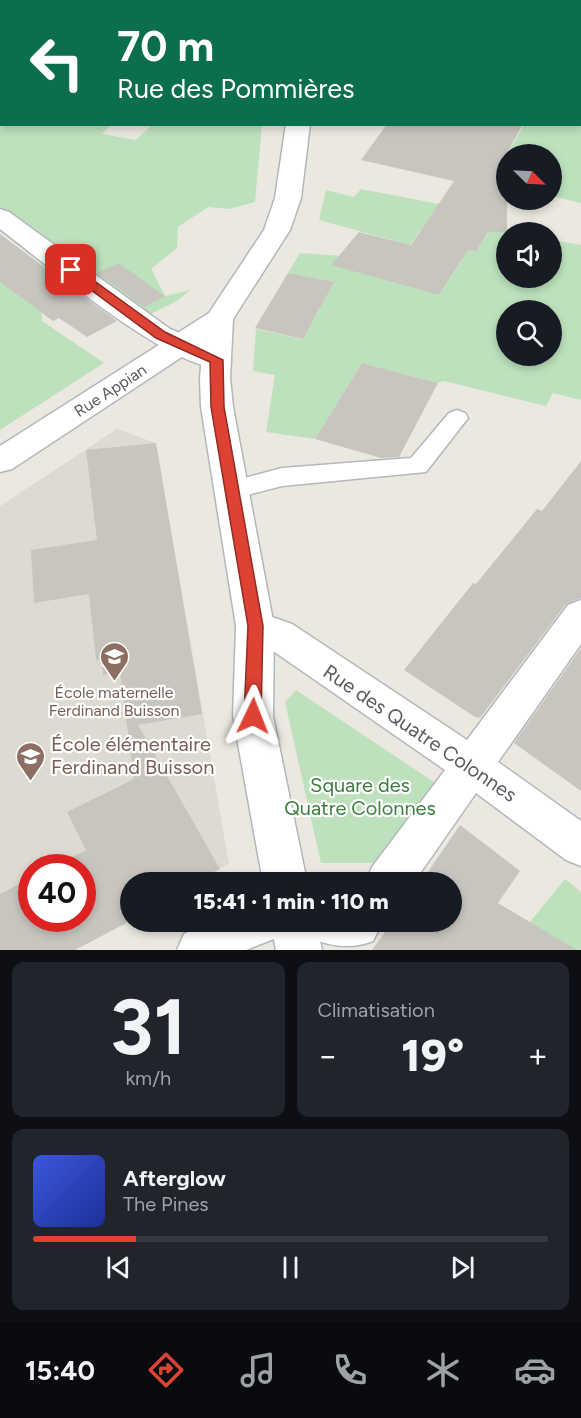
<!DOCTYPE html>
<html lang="fr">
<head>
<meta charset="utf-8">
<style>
  :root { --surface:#171b24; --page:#20242c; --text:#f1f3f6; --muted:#9ea1a6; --line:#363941; --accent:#dd4234 }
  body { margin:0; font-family:Figtree,sans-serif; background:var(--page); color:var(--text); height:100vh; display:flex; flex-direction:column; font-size:22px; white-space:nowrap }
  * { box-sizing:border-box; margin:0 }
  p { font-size:20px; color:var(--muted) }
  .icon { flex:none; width:33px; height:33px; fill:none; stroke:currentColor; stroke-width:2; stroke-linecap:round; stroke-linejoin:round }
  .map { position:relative; height:950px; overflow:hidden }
  .sheet { display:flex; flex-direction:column; gap:12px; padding:12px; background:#0d0f14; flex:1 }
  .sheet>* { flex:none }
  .banner { position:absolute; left:0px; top:0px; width:582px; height:126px; box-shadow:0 3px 9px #0003; background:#0b6e4f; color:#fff; overflow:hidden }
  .needle { width:39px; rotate:114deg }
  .fabs { position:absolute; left:496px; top:144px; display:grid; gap:12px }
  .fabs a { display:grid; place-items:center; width:66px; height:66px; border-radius:50%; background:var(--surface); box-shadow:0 3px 9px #0003; font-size:30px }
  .speed { position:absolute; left:18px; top:854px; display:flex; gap:12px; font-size:30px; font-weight:700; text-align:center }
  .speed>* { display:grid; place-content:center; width:78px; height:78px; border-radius:50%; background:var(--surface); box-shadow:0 3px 9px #0003; line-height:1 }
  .speed .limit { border:9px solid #d22; background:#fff; color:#111 }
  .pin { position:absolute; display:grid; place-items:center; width:51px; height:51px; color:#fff; margin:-26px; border-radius:12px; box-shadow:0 3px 9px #0006 }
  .me { position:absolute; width:66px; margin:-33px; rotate:2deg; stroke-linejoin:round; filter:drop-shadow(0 0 4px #0008) }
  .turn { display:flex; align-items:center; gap:21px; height:126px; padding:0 18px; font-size:27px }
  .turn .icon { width:78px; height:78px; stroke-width:2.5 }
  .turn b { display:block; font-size:42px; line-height:51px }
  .big { font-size:45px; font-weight:800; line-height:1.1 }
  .sheet .widget { flex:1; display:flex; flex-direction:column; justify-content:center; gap:9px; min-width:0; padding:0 21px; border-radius:12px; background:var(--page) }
  .sheet .dial { align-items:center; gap:0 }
  .dial b { font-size:78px; line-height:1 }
  .song { display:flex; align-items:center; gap:18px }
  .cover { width:72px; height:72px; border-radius:9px; background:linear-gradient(135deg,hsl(230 70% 55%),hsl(230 70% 35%)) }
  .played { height:6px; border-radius:3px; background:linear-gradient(90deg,var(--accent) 20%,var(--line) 20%) }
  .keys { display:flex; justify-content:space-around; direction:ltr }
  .heat { display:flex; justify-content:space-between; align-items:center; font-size:33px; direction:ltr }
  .sheet .tiles { flex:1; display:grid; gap:12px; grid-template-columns:1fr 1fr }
  .widget:last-child { grid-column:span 2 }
  .trip { position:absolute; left:120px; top:872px; width:342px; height:60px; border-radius:30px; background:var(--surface); box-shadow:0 3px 9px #0003; font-weight:800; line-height:60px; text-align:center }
  .menu { display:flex; height:96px; justify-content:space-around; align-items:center; background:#090b0e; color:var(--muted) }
  .menu .icon { width:42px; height:42px }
  .menu .active { color:var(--accent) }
  .menu b { font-size:27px; color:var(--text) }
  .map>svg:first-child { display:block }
</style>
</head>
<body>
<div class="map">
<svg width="581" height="950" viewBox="0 0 581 950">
  <rect width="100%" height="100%" fill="#ebe8e0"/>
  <!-- education -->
  <path fill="#dddad1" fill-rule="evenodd" d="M117 429 156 443 229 864 194 882H130V921L89 943 0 950V506ZM32 867H82V918H32Z"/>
  <!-- green -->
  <g fill="#bde1bd" fill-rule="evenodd">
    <path d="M0 0 38 1 2 2V124L111 125 102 134 136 140 152 125H262L255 202 229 209 208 207 178 227 177 248 151 269 165 296 190 290 177 301 151 314 160 335 0 217Z"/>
    <path d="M581 117V203L552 196V154H507L502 163 524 125 580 124Z"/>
    <path d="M361 189 439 204 410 245 319 220 326 190 354 197Z"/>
    <path d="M493 225 518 232H507V278H552V240L581 245V400L553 393 546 406 444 381 438 383 362 363 315 439 266 432 275 375 253 371 256 329 302 339 320 309 303 276 288 273 300 253 358 257 439 295 462 260 453 247 476 252ZM507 310H552V356H507Z"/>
    <path d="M0 279 41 305 42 321 104 363 0 430Z"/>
    <path d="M296 690 437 784 379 863H321L285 702Z"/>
    <path d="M565 879 581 892V950H565L530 922Z"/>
  </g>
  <!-- building -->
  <g fill="#c8c5bf">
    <path d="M387 124H523L507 153V232H488L476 252 468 250 439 295 331 265 359 232 411 245 454 181 361 160Z"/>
    <path d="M0 234 76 291 117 321 87 337 59 318 53 321 0 282Z"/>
    <path d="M118 263 165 296 144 307 97 273Z"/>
    <path d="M288 273 334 282 303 339 255 328Z"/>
    <path d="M362 363 438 383 399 457 381 458 315 439Z"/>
    <path d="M156 443 202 714 138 725 220 869 194 882H130V921L75 950H0V894L32 878V918H82V867H53L86 850 67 812 134 779 120 672 103 675 102 659 96 660 89 594 34 603 31 550 97 540 86 450Z"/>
    <path d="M581 461V598L566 604 480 718 475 717 404 670 473 583 476 584 537 509 542 511Z"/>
    <path d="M581 648V791L514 743Z"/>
    <path d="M460 825 520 871 498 903 577 950H372L393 921H452V882H421Z"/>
  </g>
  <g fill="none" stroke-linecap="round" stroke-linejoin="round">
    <defs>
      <g id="lane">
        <path d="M550 0H573L574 2H551Z"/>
        <path d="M457 410 465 413 468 418 426 472 282 486 231 499 222 496 219 490 222 484 282 468 411 458 449 413Z"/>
      </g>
      <g id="street">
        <path d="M0 209 9 212 170 329 227 353 231 360 227 367C180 379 41 260 0 229Z"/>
        <path d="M581 600V644L498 762 581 821V866L566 860 476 793 414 882H366L372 867 445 770 266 646 242 637 236 626 242 615 255 611 292 624 467 740 568 605Z"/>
        <path d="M208 921H286L279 937 246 950H177L184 934Z"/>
        <path d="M300 921H383L373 941C351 950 329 946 307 937Z"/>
      </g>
      <g id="secondary">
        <path d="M304 0H324L303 2Z"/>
        <path d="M286 124H310L301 198 290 230 233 319 230 378 233 407 274 626 273 716 307 882H263L233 716 236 626 201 407 200 378 203 343 12 469 0 472V446L209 313 264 230 275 198Z"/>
        <path d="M270 921H316L322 950H276Z"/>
      </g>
    </defs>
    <!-- lane casing -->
    <use href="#lane" stroke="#b5b7bc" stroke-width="3"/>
    <!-- street casing -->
    <use href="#street" stroke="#b5b7bc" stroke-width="3"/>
    <!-- secondary casing -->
    <use href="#secondary" stroke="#b3b6bc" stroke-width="3"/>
    <!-- lane -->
    <use href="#lane" fill="#fff" fill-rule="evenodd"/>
    <!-- street -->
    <use href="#street" fill="#fff" fill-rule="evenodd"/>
    <!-- secondary -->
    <use href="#secondary" fill="#fff" fill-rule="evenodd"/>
  </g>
  <!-- route -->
  <path fill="#dd4234" stroke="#902b22" stroke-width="1.5" d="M67 267H75L165 332 223 360 224 407 263 626 261 716 258 721H247L244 716 248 626 211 407 210 362 156 338 67 272Z"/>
  <!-- icons -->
  <defs>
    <symbol id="school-pin" viewBox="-11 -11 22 30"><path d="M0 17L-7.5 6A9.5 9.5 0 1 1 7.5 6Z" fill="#8d6e63" stroke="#fff"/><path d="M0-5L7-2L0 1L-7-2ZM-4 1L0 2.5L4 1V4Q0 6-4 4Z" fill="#fff"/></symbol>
  </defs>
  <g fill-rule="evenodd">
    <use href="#school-pin" x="98" y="640" width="33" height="45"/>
    <use href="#school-pin" x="14" y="740" width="33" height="45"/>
  </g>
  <g text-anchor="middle" stroke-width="4.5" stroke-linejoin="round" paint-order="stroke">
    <!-- street labels -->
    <g font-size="16" fill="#585c60" stroke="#fff">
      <text transform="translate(110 390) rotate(-33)" y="6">Rue Appian</text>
    </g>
    <!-- education labels -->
    <g font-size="16" fill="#785e54" stroke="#fff">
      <text x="114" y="698">École maternelle<tspan x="114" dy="18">Ferdinand Buisson</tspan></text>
    </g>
    <!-- near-street labels -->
    <g font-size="20" fill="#585c60" stroke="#fff">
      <text transform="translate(420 733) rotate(34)" y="7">Rue des Quatre Colonnes</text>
    </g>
    <!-- near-education labels -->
    <g font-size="20" fill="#785e54" stroke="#fff" text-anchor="start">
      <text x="51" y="751">École élémentaire<tspan x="51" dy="23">Ferdinand Buisson</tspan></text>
    </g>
    <!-- near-park labels -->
    <g font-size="20" fill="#397e3c" stroke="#fff">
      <text x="360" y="792">Square des<tspan x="360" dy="23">Quatre Colonnes</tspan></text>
    </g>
  </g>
</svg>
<div class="fabs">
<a><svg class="needle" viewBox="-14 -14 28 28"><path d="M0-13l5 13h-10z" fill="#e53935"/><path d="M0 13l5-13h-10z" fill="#9ea1a6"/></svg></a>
<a><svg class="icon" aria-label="sound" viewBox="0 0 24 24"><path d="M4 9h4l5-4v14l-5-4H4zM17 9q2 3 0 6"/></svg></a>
<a><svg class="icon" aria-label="search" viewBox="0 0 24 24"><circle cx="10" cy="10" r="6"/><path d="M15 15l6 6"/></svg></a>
</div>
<div class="speed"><div class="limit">40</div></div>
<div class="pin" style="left:71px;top:270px;background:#d93025"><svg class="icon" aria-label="arrive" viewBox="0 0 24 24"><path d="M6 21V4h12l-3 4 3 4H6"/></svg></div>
<svg class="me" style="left:253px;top:716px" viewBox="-20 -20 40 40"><path d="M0-17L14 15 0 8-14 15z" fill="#dd4234" stroke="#fff" stroke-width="4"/></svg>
<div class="trip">15:41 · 1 min · 110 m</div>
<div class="banner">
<div class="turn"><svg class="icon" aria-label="left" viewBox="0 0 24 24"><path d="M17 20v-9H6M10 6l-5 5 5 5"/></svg><div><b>70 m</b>Rue des Pommières</div></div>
</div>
</div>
<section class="sheet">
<div class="tiles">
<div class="widget dial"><b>31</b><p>km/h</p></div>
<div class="widget"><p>Climatisation</p>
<div class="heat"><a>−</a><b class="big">19°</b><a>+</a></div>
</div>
<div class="widget">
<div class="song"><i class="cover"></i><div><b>Afterglow</b><p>The Pines</p></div></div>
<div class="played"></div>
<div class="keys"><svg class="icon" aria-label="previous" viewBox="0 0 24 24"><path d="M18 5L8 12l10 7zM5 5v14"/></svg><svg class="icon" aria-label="pause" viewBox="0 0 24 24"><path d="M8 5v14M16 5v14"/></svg><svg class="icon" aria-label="next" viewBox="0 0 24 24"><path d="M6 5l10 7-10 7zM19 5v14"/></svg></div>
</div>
</div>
</section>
<nav class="menu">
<b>15:40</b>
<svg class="icon active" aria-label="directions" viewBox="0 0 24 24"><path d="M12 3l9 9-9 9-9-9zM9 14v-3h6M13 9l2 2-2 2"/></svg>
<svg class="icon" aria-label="music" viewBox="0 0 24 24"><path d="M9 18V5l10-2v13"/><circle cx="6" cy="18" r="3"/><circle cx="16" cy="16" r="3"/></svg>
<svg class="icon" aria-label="phone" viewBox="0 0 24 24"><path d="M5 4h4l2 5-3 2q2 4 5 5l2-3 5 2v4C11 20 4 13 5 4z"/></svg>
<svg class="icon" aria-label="climate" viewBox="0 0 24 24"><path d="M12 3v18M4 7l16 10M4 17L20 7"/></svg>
<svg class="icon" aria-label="car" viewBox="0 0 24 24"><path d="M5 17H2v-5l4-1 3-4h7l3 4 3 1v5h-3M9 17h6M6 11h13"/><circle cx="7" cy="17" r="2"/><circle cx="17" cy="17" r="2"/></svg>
</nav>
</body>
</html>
